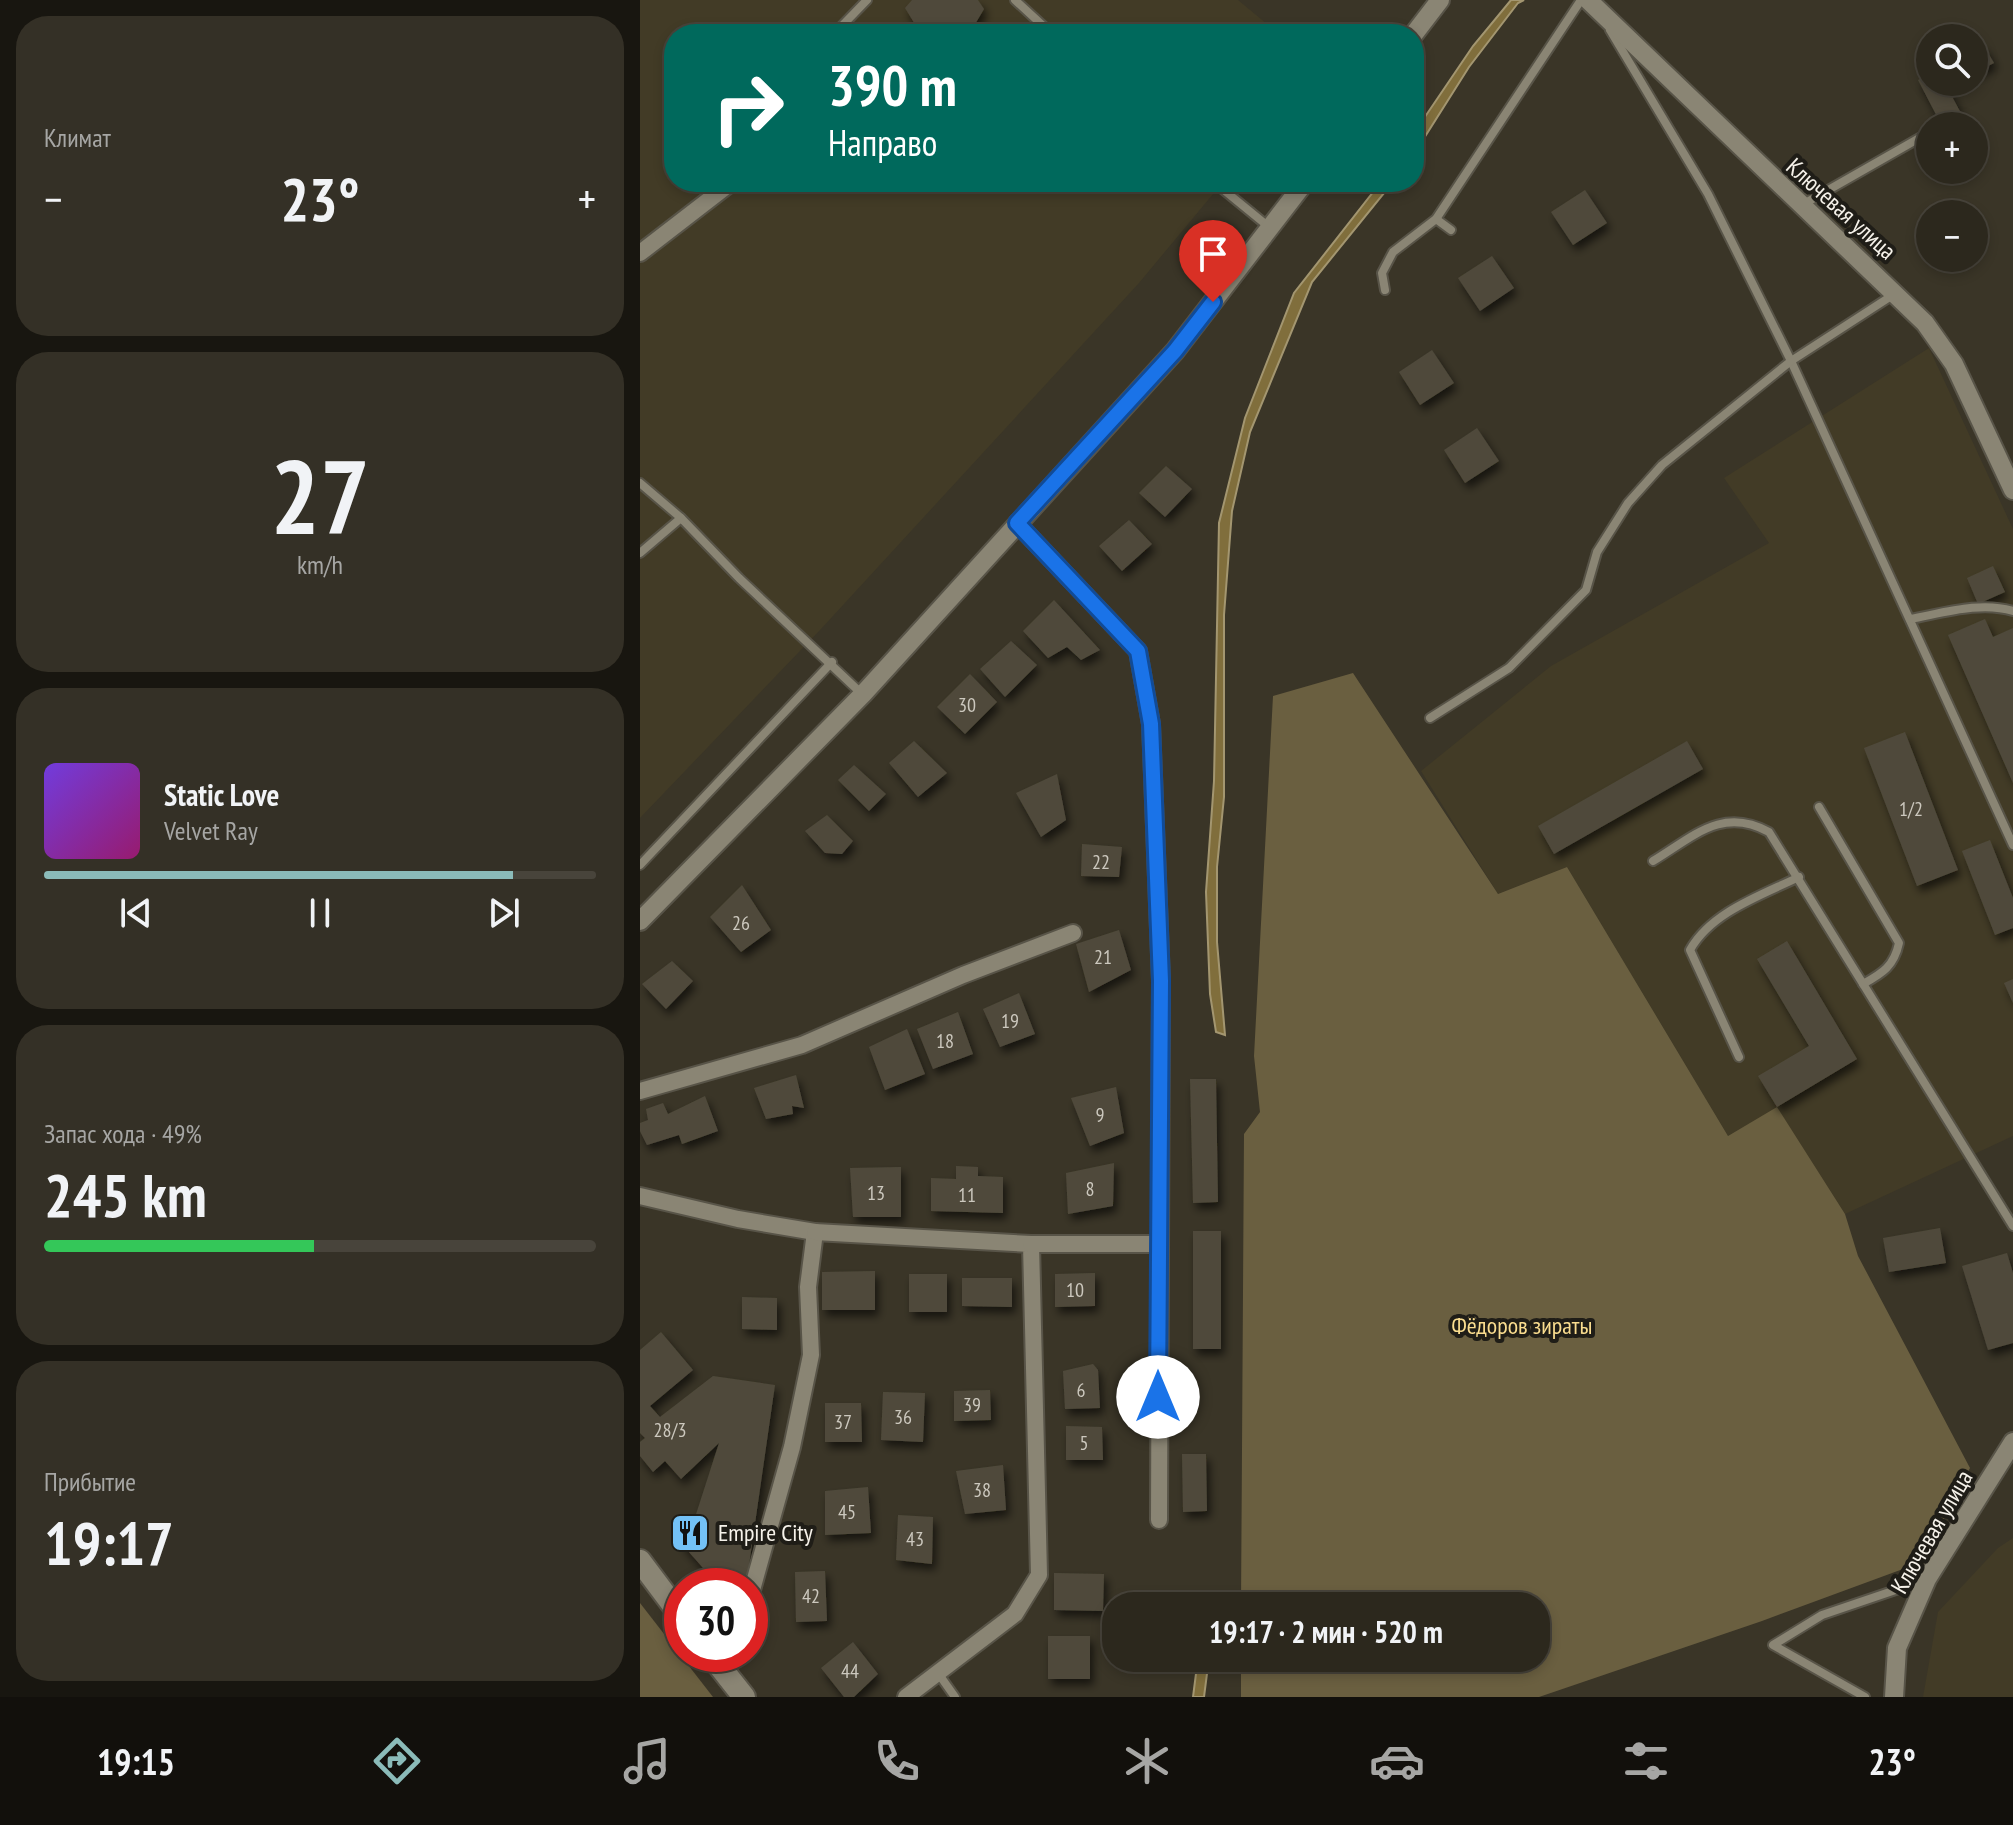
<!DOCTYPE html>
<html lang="ru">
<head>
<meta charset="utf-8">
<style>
  :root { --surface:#2c281d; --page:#343026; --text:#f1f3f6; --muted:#a6a6a4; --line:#48443b; --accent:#8bbbb9 }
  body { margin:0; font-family:"PT Sans Narrow",sans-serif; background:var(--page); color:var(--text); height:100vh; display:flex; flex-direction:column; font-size:30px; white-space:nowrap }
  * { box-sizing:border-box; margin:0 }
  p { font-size:26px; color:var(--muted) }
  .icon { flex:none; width:44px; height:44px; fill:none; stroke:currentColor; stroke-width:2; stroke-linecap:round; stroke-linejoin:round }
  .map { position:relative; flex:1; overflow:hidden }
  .drawer { display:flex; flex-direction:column; gap:16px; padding:16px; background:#181610; width:640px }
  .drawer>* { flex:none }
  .top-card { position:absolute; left:24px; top:24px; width:760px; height:168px; border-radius:32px; box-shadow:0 4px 12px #0003,0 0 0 2px var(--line); background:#00695c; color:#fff; overflow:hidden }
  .buttons { position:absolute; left:1276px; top:24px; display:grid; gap:16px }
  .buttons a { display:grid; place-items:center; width:72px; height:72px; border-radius:50%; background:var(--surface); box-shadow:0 4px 12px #0003,0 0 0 2px var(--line); font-size:40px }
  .speed { position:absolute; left:24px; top:1568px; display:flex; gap:16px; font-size:40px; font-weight:700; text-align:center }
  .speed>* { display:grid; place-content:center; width:104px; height:104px; border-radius:50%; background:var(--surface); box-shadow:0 4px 12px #0003,0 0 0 2px var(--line); line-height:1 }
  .speed .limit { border:12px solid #d22; background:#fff; color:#111 }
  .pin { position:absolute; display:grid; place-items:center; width:68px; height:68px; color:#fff; margin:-82px -34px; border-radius:50% 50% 50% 0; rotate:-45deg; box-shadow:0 0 8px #0007 }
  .pin .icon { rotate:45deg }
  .me { position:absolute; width:88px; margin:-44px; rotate:0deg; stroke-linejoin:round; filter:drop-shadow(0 0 6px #0008) }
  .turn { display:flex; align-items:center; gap:28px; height:168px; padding:0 32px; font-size:36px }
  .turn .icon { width:104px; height:104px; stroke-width:2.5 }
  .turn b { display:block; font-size:56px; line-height:68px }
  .big { font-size:60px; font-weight:600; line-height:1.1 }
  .drawer .tile { flex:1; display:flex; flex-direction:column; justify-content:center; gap:12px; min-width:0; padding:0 28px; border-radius:32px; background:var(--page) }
  .drawer .dial { align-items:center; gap:0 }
  .dial b { font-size:104px; line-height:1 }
  .song { display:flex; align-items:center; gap:24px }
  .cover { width:96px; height:96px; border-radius:12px; background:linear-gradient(135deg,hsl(260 70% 55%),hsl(320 70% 35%)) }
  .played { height:8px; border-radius:4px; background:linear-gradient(90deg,var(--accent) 85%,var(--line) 85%) }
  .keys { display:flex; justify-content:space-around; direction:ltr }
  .heat { display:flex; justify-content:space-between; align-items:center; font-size:44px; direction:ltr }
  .charge { height:12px; border-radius:6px; background:linear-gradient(90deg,#34c759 49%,var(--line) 0) }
  .trip { position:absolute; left:462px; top:1592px; width:448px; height:80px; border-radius:32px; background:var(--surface); box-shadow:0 4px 12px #0003,0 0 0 2px var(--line); font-weight:600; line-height:80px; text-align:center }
  .tabs { display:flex; height:128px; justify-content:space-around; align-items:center; background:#12100c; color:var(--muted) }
  .tabs .icon { width:56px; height:56px }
  .tabs .current { color:var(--accent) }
  .tabs b { font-size:36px; color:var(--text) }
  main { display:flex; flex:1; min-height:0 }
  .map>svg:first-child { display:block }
</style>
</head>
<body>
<main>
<section class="drawer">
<div class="tile"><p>Климат</p>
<div class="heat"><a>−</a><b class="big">23°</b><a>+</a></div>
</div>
<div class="tile dial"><b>27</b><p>km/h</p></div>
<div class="tile">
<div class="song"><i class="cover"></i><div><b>Static Love</b><p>Velvet Ray</p></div></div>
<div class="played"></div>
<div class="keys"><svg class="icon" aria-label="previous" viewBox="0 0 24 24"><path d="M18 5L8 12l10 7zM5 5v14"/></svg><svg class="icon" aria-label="pause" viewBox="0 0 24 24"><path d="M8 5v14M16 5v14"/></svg><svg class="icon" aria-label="next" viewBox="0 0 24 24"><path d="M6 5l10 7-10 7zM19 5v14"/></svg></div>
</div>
<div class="tile"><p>Запас хода · 49%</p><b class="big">245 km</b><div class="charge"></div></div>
<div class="tile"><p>Прибытие</p><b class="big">19:17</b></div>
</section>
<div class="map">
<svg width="1373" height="1697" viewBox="0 0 1373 1697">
  <defs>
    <filter id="shadow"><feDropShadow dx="3.5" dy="6" stdDeviation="4" flood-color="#0009"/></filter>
  </defs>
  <rect width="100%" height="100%" fill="#3a3527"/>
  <!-- built -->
  <g fill="#423b26">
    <path d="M0 0H598L639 34H34V182H583L499 283 181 629 0 818Z"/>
    <path d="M1289 348 1373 529V1136L1205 1214 1137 1108 1088 1136 927 867 858 894 781 771 911 666 1129 543 1084 478Z"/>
    <path d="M1373 1538V1697H1283L1298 1612 1358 1548Z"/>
  </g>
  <!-- green -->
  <g fill="#6a5f40">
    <path d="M713 673 858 894 927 867 1088 1136 1137 1107 1205 1214 1218 1256 1330 1468 1282 1562 1122 1621 899 1697H601V1658H896V1606H601L604 1134 620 1112 614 1056 633 696Z"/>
    <path d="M0 1603 73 1697H0Z"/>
  </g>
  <!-- water -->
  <g fill="#806e3c" stroke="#a39670" stroke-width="2">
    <path d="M871 0H884L878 3 829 67 774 154V133L833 46Z"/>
    <path d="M741 182H753L672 282 610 432 592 511 584 615V797L577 867V942L585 1035 576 1032 570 994 566 892 574 781 579 523 605 418 654 293Z"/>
    <path d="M558 1658H569L564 1697H553Z"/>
  </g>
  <!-- building -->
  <g fill="#4f4a3b" filter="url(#shadow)">
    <path d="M272 0H338L344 9 331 31H395V34H281L265 8Z"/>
    <path d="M1344 46 1354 63 1334 73V51Z"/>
    <path d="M1290 74V82H1318L1307 87 1323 117 1306 126H1302L1278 80Z"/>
    <path d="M945 190 967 223 933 245 911 212Z"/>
    <path d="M852 256 874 288 840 311 818 278Z"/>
    <path d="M792 350 814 383 780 405 759 372Z"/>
    <path d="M837 428 859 461 825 483 804 450Z"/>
    <path d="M526 466 552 489 525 517 499 493Z"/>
    <path d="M489 520 512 544 482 571 459 546Z"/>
    <path d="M1353 566 1365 592 1338 604 1327 578Z"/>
    <path d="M414 600 460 650 441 660 427 647 408 658 383 631Z"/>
    <path d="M1345 619 1353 637 1373 628V783L1308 635Z"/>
    <path d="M371 641 397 665 365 697 340 669Z"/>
    <path d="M330 674 357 702 325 734 297 707Z"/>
    <path d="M1265 732 1318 870 1277 886 1224 748Z"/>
    <path d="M274 741 307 773 278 797 249 763Z"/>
    <path d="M1047 741 1063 769 914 854 898 826Z"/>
    <path d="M214 765 246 794 229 811 198 780Z"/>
    <path d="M417 774 426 820 401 837 376 793Z"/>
    <path d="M187 815 213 841 202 854 185 853 165 831Z"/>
    <path d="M1350 840 1373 898V928L1355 935 1322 851Z"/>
    <path d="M442 844 482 847 479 877 441 876Z"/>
    <path d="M102 885 131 930 101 952 70 917Z"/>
    <path d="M479 930 491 970 449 992 436 944Z"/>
    <path d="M1147 941 1217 1059 1137 1107 1118 1076 1169 1046 1117 959Z"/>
    <path d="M32 961 53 981 26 1009 2 984Z"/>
    <path d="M1373 979V1003L1364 983Z"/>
    <path d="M379 993 395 1034 360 1047 343 1009Z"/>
    <path d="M318 1012 333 1054 293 1069 277 1029Z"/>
    <path d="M267 1029 285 1074 245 1090 229 1047Z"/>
    <path d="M156 1075 164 1108 152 1106 153 1114 126 1119 114 1088Z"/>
    <path d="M550 1079H576L578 1202 553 1203Z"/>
    <path d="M476 1087 484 1133 450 1146 431 1098Z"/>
    <path d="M65 1096 78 1131 42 1144 39 1135 7 1145 0 1131V1123L8 1120 6 1109 23 1103 28 1114Z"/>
    <path d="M474 1163 473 1206 428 1214 426 1173Z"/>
    <path d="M316 1166 338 1167V1176L363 1177V1213L291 1211V1178L316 1179Z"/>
    <path d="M261 1167V1217H213L210 1168Z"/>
    <path d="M1300 1228 1306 1263 1249 1272 1243 1238Z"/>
    <rect x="553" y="1231" width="28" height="118"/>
    <path d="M1367 1253 1373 1273V1343L1348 1350 1322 1266Z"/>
    <path d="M235 1271V1310H182V1272Z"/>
    <path d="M455 1273V1306L415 1307V1274Z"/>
    <rect x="269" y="1274" width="38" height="38"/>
    <path d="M322 1278H372V1307L322 1306Z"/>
    <path d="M102 1297 137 1298V1330L102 1329Z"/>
    <path d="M21 1332 53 1370 10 1406 20 1417 73 1376 135 1385 106 1586H79L40 1542 50 1533 79 1443 41 1479 25 1461 13 1472 0 1456V1442L5 1438 0 1433V1350Z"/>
    <path d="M453 1364 458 1370 460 1408 425 1409 423 1371Z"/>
    <path d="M350 1390 351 1420 314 1421V1391Z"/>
    <path d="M243 1392 285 1393 283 1442 241 1440Z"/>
    <path d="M185 1403H221L222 1442H185Z"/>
    <path d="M426 1426 462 1427 463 1460H426Z"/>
    <path d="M542 1454H566L567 1511 543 1512Z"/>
    <path d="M363 1465 366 1510 325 1514 316 1471Z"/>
    <path d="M228 1487 231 1533 185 1535V1491Z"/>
    <path d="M258 1515 293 1517 292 1564 256 1560Z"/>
    <path d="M185 1571 187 1621 156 1622 155 1572Z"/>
    <path d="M414 1573 464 1574 463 1611 414 1610Z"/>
    <rect x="408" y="1636" width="42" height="43"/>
    <path d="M213 1642 238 1674 214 1697H204L181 1668Z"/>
  </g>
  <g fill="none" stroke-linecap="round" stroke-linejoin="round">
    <defs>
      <g id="service">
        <path d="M375 0 412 34"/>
        <path d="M970 30 1068 194 1151 361 1373 845"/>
        <path d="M194 34 227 0"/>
        <path d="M574 182 629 227"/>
        <path d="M1162 205 1290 132"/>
        <path d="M796 219 811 230"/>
        <path d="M745 290 742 273 753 252 796 219 941 0"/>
        <path d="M0 483 41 518"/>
        <path d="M0 553 41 518 99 578 222 694"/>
        <path d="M1270 619C1303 613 1341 601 1373 611"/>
        <path d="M790 718 869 668 946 590 957 552 988 503 1022 465 1151 361 1256 293"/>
        <path d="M1179 807 1259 943C1254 966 1243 973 1223 984"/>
        <path d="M1013 861C1053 837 1082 806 1129 832L1373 1226"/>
        <path d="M0 865 192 662"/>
        <path d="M1099 1057 1050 950C1071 912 1122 895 1159 877"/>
        <path d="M298 1673 315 1697"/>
        <path d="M1225 1697 1133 1645 1182 1615 1285 1580"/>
      </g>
      <g id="minor">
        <path d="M0 253 92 182"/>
        <path d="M377 523 498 651 511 724 521 981 519 1520"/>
        <path d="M0 1091 162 1045 323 975 433 933"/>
        <path d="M0 1196 98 1219 175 1232 168 1287 171 1355 152 1447 110 1597"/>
        <path d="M175 1232 391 1244 399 1575 375 1614 266 1697"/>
        <path d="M391 1244H518"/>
      </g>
      <g id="tertiary">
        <path d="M948 0 1285 323 1314 364 1373 490"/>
        <path d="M774 34 800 0"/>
        <path d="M0 921 223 694 535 351 665 182"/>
        <path d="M1254 1697 1257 1648 1287 1579 1373 1442"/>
      </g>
      <g id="secondary">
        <path d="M0 1561 42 1617"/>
        <path d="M70 1654 104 1697"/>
      </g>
    </defs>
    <!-- service casing -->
    <use href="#service" stroke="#585448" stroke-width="12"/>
    <!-- minor casing -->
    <use href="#minor" stroke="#585448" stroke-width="20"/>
    <!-- tertiary casing -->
    <use href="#tertiary" stroke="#585448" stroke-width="22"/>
    <!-- secondary casing -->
    <use href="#secondary" stroke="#585448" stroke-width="26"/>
    <!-- service -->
    <use href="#service" stroke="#8a8574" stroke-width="8"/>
    <!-- minor -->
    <use href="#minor" stroke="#8a8574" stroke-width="16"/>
    <!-- tertiary -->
    <use href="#tertiary" stroke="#8a8574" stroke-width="18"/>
    <!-- secondary -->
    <use href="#secondary" stroke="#8a8574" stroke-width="22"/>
  </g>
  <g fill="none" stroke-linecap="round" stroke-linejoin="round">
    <defs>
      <path id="route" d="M518 1397 521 981 511 724 498 651 377 523 535 351 573 302"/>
    </defs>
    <!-- route casing -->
    <use href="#route" stroke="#114b97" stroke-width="20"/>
    <!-- route -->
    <use href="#route" stroke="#1a73e8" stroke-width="14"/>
  </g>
  <!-- icons -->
  <defs>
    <symbol id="restaurant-square" viewBox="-11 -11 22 22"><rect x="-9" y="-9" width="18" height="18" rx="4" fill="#73c1f6" stroke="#1f1d17"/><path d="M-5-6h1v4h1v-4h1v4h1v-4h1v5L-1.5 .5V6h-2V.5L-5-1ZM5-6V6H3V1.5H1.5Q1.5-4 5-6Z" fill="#111"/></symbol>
  </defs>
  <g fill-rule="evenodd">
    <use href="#restaurant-square" x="28" y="1511" width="44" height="44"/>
  </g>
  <g text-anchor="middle" stroke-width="8" stroke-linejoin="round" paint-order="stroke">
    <!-- number labels -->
    <g font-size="20" fill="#ccc8be">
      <text x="327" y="712">30</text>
      <text x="1271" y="816">1/2</text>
      <text x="461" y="869">22</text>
      <text x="101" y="930">26</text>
      <text x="463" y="964">21</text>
      <text x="370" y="1028">19</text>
      <text x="305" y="1048">18</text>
      <text x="460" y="1122">9</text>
      <text x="450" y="1196">8</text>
      <text x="236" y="1200">13</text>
      <text x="327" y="1202">11</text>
      <text x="435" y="1297">10</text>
      <text x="441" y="1397">6</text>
      <text x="332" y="1412">39</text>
      <text x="263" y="1424">36</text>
      <text x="203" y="1429">37</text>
      <text x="30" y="1437">28/3</text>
      <text x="444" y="1450">5</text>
      <text x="342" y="1497">38</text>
      <text x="207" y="1519">45</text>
      <text x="275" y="1546">43</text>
      <text x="171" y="1603">42</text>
      <text x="210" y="1678">44</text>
    </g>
    <!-- street labels -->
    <g font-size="24" fill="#f6f2ea" stroke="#1f1d17">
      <text transform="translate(1201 209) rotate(42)" y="8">Ключевая улица</text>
      <text transform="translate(1292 1532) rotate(-60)" y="8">Ключевая улица</text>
    </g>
    <!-- park labels -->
    <g font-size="24" fill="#fadd8f" stroke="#1f1d17">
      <text x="882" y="1334">Фёдоров зираты</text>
    </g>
    <!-- poi labels -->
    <g font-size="24" fill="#f6f2ea" stroke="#1f1d17" text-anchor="start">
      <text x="78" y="1541">Empire City</text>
    </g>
  </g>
</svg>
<div class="buttons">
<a><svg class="icon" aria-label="search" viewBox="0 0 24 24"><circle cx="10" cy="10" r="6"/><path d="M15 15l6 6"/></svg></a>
<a>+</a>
<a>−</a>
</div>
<div class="speed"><div class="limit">30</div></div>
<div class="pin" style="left:573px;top:302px;background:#d93025"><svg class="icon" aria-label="arrive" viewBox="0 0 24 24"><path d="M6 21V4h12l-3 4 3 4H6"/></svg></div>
<svg class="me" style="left:518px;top:1397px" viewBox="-20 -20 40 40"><circle r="19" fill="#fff"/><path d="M0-13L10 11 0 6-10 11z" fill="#1a73e8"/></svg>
<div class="trip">19:17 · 2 мин · 520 m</div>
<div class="top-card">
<div class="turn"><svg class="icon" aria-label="right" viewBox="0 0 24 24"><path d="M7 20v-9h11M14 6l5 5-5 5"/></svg><div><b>390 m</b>Направо</div></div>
</div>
</div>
</main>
<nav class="tabs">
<b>19:15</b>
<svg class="icon current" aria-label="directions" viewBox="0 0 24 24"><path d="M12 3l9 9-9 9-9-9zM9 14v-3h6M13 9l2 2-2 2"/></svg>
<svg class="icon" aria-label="music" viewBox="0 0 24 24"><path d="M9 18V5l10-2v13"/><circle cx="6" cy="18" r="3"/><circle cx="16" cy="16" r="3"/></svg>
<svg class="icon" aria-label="phone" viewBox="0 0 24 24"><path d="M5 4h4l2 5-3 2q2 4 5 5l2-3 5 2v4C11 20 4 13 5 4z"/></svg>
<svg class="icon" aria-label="climate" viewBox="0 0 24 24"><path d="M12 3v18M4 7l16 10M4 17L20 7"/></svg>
<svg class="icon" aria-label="car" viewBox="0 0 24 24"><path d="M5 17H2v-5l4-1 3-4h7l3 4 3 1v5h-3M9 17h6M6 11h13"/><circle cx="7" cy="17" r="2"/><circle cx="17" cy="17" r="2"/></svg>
<svg class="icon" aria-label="filters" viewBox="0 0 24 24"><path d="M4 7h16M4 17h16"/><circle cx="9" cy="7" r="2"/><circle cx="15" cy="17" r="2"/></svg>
<b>23°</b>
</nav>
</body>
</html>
